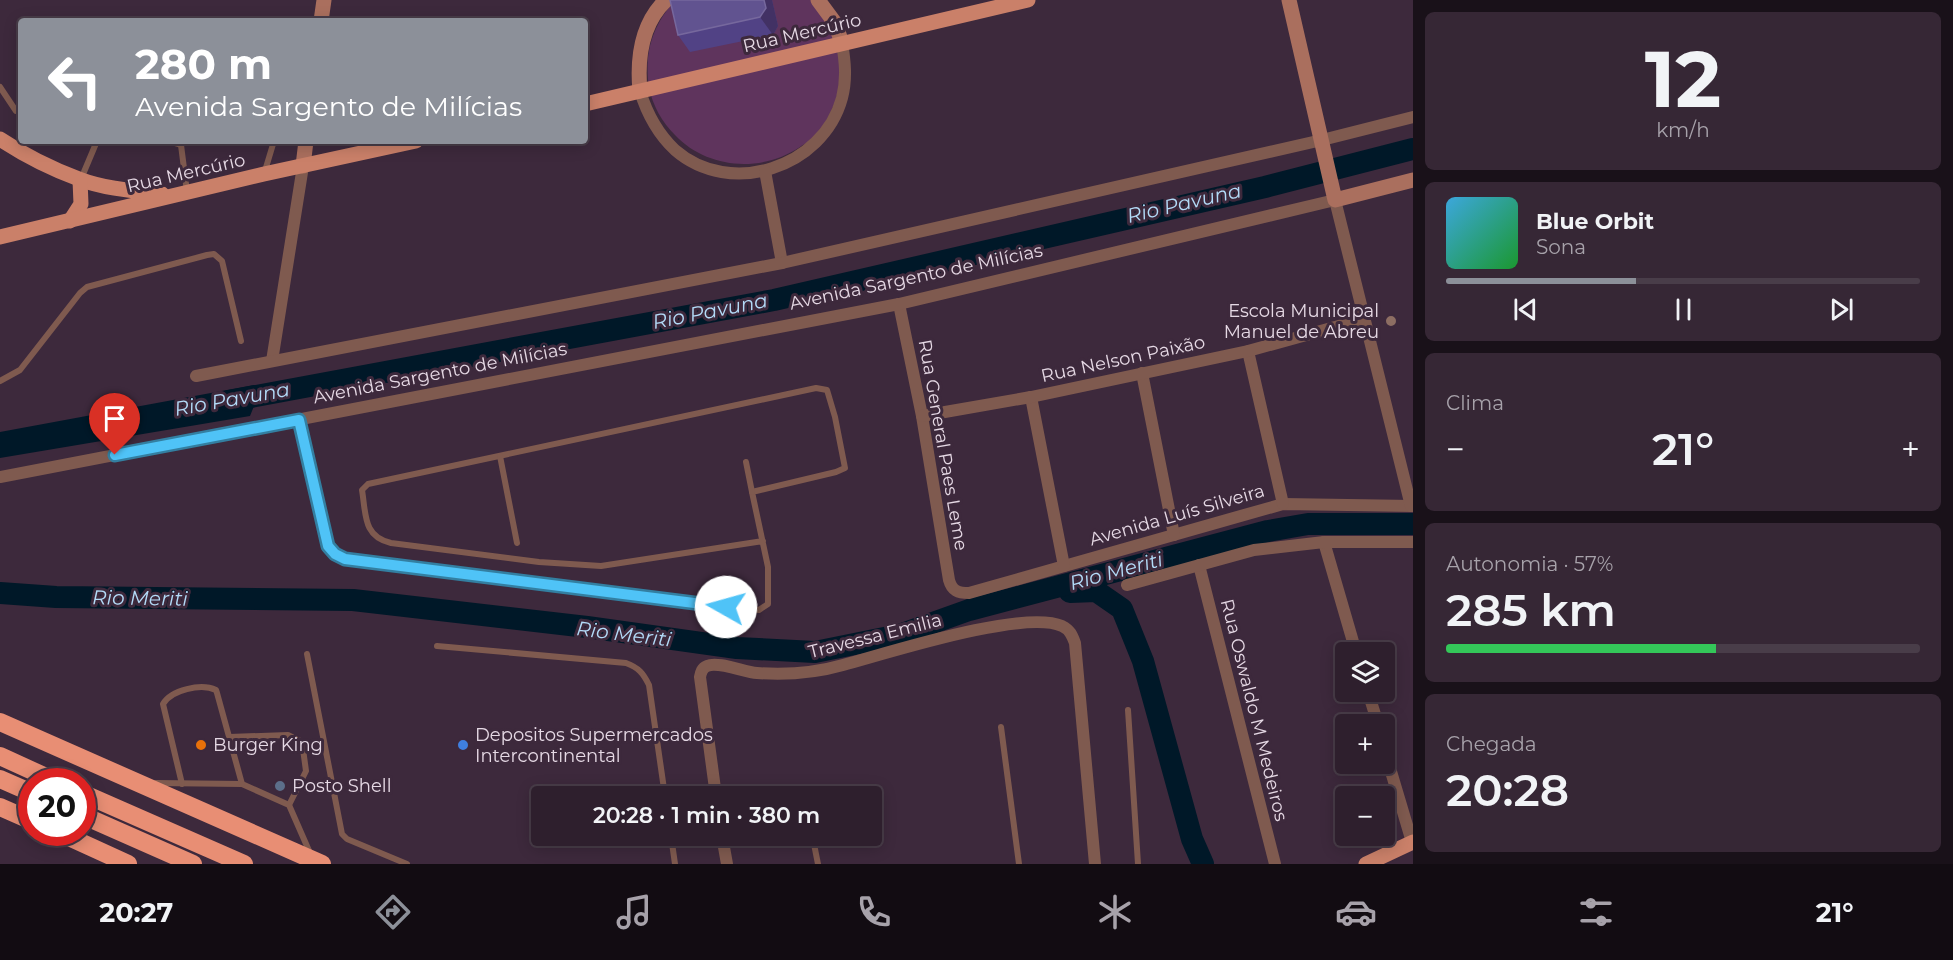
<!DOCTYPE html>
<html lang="pt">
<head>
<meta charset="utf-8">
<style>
  :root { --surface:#2e1f2d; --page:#362735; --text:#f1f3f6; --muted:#a7a2aa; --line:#493d49; --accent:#8c9099 }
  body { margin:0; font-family:Montserrat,sans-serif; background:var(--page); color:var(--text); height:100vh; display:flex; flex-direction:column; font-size:22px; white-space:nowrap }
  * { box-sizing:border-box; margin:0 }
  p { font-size:20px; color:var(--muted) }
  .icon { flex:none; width:33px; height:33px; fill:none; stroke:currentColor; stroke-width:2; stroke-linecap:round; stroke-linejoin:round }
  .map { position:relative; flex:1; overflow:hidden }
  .side { display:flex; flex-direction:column; gap:12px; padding:12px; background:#191119; width:540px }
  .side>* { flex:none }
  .top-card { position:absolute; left:18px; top:18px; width:570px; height:126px; border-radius:6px; box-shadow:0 3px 15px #0003,0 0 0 2px var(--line); background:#8c9099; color:#fff; overflow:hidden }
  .controls { position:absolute; left:1335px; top:642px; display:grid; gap:12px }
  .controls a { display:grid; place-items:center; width:60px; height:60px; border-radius:6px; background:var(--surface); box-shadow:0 3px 15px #0003,0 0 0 2px var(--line); font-size:30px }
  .speed { position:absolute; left:18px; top:768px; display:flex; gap:12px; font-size:30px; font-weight:700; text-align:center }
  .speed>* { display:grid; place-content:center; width:78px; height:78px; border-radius:50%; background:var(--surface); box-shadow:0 3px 15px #0003,0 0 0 2px var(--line); line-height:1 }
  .speed .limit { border:9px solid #d22; background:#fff; color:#111 }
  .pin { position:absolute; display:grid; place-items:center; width:51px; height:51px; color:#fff; margin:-62px -26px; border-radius:50% 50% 50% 0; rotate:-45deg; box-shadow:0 0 6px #0007 }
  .pin .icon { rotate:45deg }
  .me { position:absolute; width:66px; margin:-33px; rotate:277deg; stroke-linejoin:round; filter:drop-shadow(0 0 4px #0008) }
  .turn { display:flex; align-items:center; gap:21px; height:126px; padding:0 18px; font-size:27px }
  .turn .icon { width:78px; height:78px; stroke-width:2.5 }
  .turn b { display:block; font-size:42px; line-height:51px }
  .big { font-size:45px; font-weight:600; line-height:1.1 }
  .side .widget { flex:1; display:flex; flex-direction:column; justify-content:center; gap:9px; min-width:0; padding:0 21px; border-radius:9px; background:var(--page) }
  .side .dial { align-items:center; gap:0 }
  .dial b { font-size:78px; line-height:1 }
  .song { display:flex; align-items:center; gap:18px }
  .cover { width:72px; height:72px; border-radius:9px; background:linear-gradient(135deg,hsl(200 70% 55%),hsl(130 70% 35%)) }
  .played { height:6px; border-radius:3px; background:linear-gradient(90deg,var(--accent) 40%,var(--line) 40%) }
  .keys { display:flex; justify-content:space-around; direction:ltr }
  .heat { display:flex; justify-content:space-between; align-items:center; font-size:33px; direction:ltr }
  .charge { height:9px; border-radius:4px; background:linear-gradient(90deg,#34c759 57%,var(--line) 0) }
  .trip { position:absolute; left:531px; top:786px; width:351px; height:60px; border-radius:6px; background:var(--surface); box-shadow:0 3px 15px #0003,0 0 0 2px var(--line); font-weight:600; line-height:60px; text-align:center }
  .dock { display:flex; height:96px; justify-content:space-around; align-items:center; background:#120c12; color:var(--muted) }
  .dock .icon { width:42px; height:42px }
  .dock .on { color:var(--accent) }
  .dock b { font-size:27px; color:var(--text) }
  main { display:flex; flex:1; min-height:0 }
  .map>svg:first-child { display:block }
</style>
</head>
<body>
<main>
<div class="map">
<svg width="1413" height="864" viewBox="0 0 1413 864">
  <rect width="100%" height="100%" fill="#3d293c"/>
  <!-- green -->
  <path fill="#5f345d" d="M675 0H814C820 8 828 17 832 26 839 39 841 56 841 70 840 94 831 119 814 137 811 141 804 144 800 147 761 173 707 169 675 135 662 122 653 106 649 88 644 52 652 27 675 0Z"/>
  <!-- water -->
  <path fill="#001828" d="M254 385 258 396 250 416 0 458V432Z"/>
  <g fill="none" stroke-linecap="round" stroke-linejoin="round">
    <!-- river -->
    <g stroke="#001828" stroke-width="22">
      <path d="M229 401 774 300 1265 187 1413 149"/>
      <path d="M1070 592 1096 591 1122 609 1143 661 1192 839 1203 864"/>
      <path d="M0 593 56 597 353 600 587 627 737 648 815 652 899 635 969 610 1268 531 1308 524H1413"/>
    </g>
    <!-- lane -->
    <g stroke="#7f5a4f" stroke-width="6">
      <path d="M0 87 16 111H21"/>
      <path d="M168 141 181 145"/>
      <path d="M185 141 181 145 187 192"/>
      <path d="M264 174 274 141"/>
      <path d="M81 179 97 141"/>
      <path d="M0 381 20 370 80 293 87 287 207 255 214 254 222 261 241 341"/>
      <path d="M299 420 328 546 335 554 345 559 759 610 768 604V567L752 492 836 472 845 468 835 417 827 390 816 388 368 484 362 490C366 514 363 537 391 543L539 562 601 566 763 541"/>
      <path d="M500 456 517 543"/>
      <path d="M746 462 752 492"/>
      <path d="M437 646 626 663C639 668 643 673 649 685L665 796"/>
      <path d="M307 654 342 834 347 839 407 864"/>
      <path d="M1128 710 1138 864"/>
      <path d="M1001 727 1019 864"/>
      <path d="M229 737 288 735 300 741 303 749 306 771 289 805"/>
      <path d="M156 783 242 784 289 805 310 853"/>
      <path d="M182 784 163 704C171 690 201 683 216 690L217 693 242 784"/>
      <path d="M671 836 675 864"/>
      <path d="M814 844 818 864"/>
    </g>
    <!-- street -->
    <g stroke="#7f5a4f" stroke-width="12">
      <path d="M640 91C647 114 657 133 675 150 730 198 823 168 842 98 847 79 845 61 842 43"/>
      <path d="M765 171 782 263"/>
      <path d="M899 304 922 416 949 580C952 591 958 593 969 593L1283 504 1413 506"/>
      <path d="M1248 351 1283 504"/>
      <path d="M272 361 303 166"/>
      <path d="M1142 373 1174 535"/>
      <path d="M196 376 782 263 1322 140 1413 117"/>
      <path d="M1031 397 1064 566"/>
      <path d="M922 416 1031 397 1248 351 1364 319"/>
      <path d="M0 477 899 304 1335 200 1411 506"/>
      <path d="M1324 542 1356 652"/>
      <path d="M1199 565 1275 864"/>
      <path d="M1127 585 1254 550 1324 542H1413"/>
      <path d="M1368 692 1378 724"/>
      <path d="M1384 748 1412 842"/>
      <path d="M716 796 700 677C701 672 702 668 707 666 718 661 744 672 757 673 785 675 815 673 843 665 888 653 1023 609 1062 626 1070 630 1072 635 1075 643L1095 864"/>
      <path d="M722 836 727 864"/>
    </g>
    <!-- secondary -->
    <g stroke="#aa6f5e" stroke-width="15">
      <path d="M818 0 835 23 842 43"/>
      <path d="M1289 0 1335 200 1413 180"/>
      <path d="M321 21 324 0"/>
      <path d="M640 91C637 59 641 24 666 0"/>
      <path d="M303 166 306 141"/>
    </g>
    <!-- primary -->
    <g stroke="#ca8069" stroke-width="15">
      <path d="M585 104 1028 0"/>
      <path d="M0 139C24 155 52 169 79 179 105 189 135 191 162 194"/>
      <path d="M70 221 81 204 80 180"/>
      <path d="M0 237 264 174 416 141"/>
      <path d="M1366 864 1413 842"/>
    </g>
    <!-- highway -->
    <g stroke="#e88e74" stroke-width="18">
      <path d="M0 722 322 864"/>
      <path d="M0 756 57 782"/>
      <path d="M0 779 32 793"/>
      <path d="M82 793 244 864"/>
      <path d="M0 807 32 821"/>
      <path d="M82 815 193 864"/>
      <path d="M58 832 128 864"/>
    </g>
  </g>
  <!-- wall -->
  <path fill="#514285" d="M772 0 778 26 773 35 690 52 678 35Z"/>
  <!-- shaded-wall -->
  <path fill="#423164" d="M764 0H772L778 26 773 35 760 17Z"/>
  <!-- building -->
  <path fill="#615390" stroke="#76689d" stroke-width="1.5" d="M670 0H764L766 8 760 17 678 35Z"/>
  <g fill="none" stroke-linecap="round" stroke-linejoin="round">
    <defs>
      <path id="route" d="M115 455 299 420 328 546 335 554 345 559 726 607"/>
    </defs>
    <!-- route casing -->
    <use href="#route" stroke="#337fa1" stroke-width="15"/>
    <!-- route -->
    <use href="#route" stroke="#4fc3f7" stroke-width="10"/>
  </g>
  <!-- markers -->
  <circle fill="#8d6e63" stroke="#3d293c" stroke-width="2" cx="1391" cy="321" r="6"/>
  <circle fill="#e8710a" stroke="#3d293c" stroke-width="2" cx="201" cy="745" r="6"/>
  <circle fill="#3f7fe0" stroke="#3d293c" stroke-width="2" cx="463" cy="745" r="6"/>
  <circle fill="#5c6f8a" stroke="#3d293c" stroke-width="2" cx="280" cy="786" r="6"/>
  <g text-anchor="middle" stroke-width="6" stroke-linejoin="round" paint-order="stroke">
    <!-- street labels -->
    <g font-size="18" fill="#e6d9e5" stroke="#3d293c">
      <text transform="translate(802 33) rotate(-13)" y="6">Rua Mercúrio</text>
      <text transform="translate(186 173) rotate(-13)" y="6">Rua Mercúrio</text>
      <text transform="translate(916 277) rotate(-12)" y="6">Avenida Sargento de Milícias</text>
      <text transform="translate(1123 359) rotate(-12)" y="6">Rua Nelson Paixão</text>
      <text transform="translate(440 373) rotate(-11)" y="6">Avenida Sargento de Milícias</text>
      <text transform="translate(943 445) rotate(80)" y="6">Rua General Paes Leme</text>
      <text transform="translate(1177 515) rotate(-16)" y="6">Avenida Luís Silveira</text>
      <text transform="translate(875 636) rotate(-14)" y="6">Travessa Emilia</text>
      <text transform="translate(1254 710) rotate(76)" y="6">Rua Oswaldo M Medeiros</text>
    </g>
    <!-- poi labels -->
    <g font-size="18" fill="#e6d9e5" stroke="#3d293c" text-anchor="start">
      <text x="1379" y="317" text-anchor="end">Escola Municipal<tspan x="1379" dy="21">Manuel de Abreu</tspan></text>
      <text x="475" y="741">Depositos Supermercados<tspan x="475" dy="21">Intercontinental</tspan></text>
      <text x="213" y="751">Burger King</text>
      <text x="292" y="792">Posto Shell</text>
    </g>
    <!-- water labels -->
    <g font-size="20" font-style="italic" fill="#b3dbf8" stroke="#3d293c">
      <text transform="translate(1184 203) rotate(-13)" y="7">Rio Pavuna</text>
      <text transform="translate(710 311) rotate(-11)" y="7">Rio Pavuna</text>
      <text transform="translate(232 399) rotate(-10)" y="7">Rio Pavuna</text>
      <text transform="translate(1116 571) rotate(-15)" y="7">Rio Meriti</text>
      <text transform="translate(140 598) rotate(1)" y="7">Rio Meriti</text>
      <text transform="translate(624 634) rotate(7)" y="7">Rio Meriti</text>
    </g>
  </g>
</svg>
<div class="controls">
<a><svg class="icon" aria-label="layers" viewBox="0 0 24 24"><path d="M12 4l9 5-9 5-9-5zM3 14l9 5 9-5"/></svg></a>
<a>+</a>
<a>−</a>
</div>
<div class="speed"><div class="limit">20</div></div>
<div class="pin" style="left:115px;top:455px;background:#d93025"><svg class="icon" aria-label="arrive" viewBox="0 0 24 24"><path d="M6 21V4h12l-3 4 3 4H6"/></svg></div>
<svg class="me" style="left:726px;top:607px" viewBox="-20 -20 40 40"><circle r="19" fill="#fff"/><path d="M0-13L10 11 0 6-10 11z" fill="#4fc3f7"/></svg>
<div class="trip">20:28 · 1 min · 380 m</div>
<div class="top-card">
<div class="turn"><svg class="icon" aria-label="left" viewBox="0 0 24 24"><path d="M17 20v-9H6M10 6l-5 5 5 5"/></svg><div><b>280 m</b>Avenida Sargento de Milícias</div></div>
</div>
</div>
<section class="side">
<div class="widget dial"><b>12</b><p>km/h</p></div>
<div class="widget">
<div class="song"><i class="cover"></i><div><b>Blue Orbit</b><p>Sona</p></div></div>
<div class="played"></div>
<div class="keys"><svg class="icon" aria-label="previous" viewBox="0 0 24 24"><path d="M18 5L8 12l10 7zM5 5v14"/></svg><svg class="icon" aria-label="pause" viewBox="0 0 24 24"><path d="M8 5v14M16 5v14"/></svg><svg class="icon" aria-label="next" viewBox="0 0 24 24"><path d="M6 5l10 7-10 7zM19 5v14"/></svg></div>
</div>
<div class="widget"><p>Clima</p>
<div class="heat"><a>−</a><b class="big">21°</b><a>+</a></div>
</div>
<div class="widget"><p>Autonomia · 57%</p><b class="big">285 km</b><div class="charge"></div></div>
<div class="widget"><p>Chegada</p><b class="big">20:28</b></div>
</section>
</main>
<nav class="dock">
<b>20:27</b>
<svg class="icon on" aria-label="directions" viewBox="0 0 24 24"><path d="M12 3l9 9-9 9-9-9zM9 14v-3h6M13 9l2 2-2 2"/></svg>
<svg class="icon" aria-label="music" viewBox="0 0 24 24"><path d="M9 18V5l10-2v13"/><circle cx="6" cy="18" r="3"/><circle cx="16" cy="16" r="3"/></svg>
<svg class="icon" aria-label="phone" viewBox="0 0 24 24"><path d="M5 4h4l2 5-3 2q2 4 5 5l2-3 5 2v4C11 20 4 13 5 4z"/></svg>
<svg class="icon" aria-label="climate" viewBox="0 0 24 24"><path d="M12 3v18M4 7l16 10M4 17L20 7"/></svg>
<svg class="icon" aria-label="car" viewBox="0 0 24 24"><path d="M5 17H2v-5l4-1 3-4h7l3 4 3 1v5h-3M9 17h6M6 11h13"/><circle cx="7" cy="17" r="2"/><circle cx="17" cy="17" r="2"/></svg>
<svg class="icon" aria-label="filters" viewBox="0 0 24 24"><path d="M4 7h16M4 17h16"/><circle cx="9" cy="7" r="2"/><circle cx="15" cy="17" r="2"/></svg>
<b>21°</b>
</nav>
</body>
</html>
